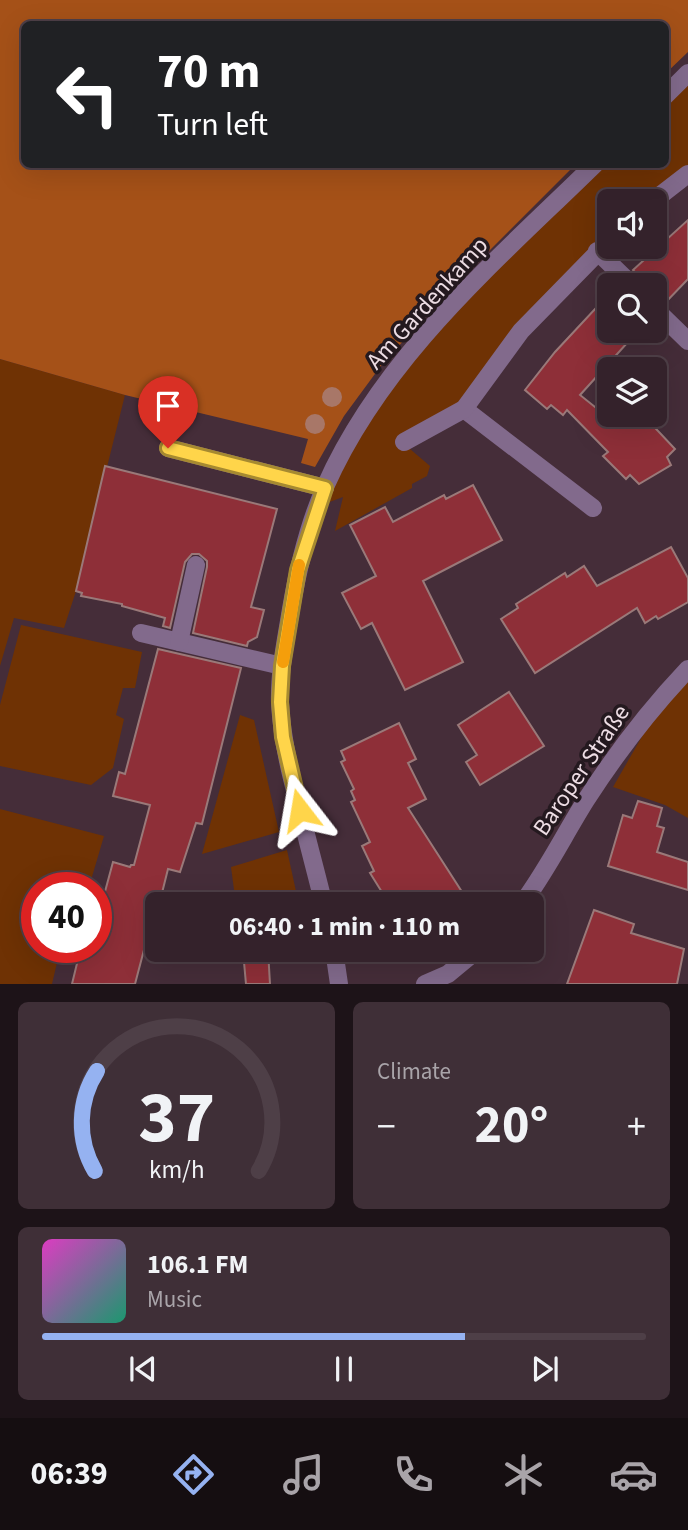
<!DOCTYPE html>
<html lang="en">
<head>
<meta charset="utf-8">
<style>
  :root { --surface:#34222b; --page:#3f2f37; --text:#f1f3f6; --muted:#a9a4a9; --line:#4e3f47; --accent:#95b2f1 }
  body { margin:0; font-family:"Source Sans 3",sans-serif; background:var(--page); color:var(--text); height:100vh; display:flex; flex-direction:column; font-size:26px; white-space:nowrap }
  * { box-sizing:border-box; margin:0 }
  p { font-size:23px; color:var(--muted) }
  .icon { flex:none; width:38px; height:38px; fill:none; stroke:currentColor; stroke-width:2; stroke-linecap:round; stroke-linejoin:round }
  .map { position:relative; height:984px; overflow:hidden }
  .panel { display:flex; flex-direction:column; gap:18px; padding:18px; background:#1d1318; flex:1 }
  .panel>* { flex:none }
  .banner { position:absolute; left:21px; top:21px; width:648px; height:147px; border-radius:10px; box-shadow:0 7px 28px #0002,0 0 0 2px var(--line); background:#202124; color:#fff; overflow:hidden }
  .fabs { position:absolute; left:597px; top:189px; display:grid; gap:14px }
  .fabs a { display:grid; place-items:center; width:70px; height:70px; border-radius:10px; background:var(--surface); box-shadow:0 7px 28px #0002,0 0 0 2px var(--line); font-size:35px }
  .speed { position:absolute; left:21px; top:872px; display:flex; gap:14px; font-size:35px; font-weight:700; text-align:center }
  .speed>* { display:grid; place-content:center; width:91px; height:91px; border-radius:50%; background:var(--surface); box-shadow:0 7px 28px #0002,0 0 0 2px var(--line); line-height:1 }
  .speed .limit { border:10px solid #d22; background:#fff; color:#111 }
  .pin { position:absolute; display:grid; place-items:center; width:60px; height:60px; color:#fff; margin:-72px -30px; border-radius:50% 50% 50% 0; rotate:-45deg; box-shadow:0 0 7px #0007 }
  .pin .icon { rotate:45deg }
  .me { position:absolute; width:77px; margin:-38px; rotate:346deg; stroke-linejoin:round; filter:drop-shadow(0 0 5px #0008) }
  .turn { display:flex; align-items:center; gap:24px; height:147px; padding:0 21px; font-size:32px }
  .turn .icon { width:91px; height:91px; stroke-width:2.5 }
  .turn b { display:block; font-size:49px; line-height:60px }
  .big { font-size:52px; font-weight:700; line-height:1.1 }
  .panel .widget { flex:1; display:flex; flex-direction:column; justify-content:center; gap:10px; min-width:0; padding:0 24px; border-radius:10px; background:var(--page) }
  .panel .dial { align-items:center; gap:0 }
  .dial svg { height:182px; overflow:visible; fill:none; stroke:var(--line); stroke-width:7; stroke-linecap:round; text-anchor:middle }
  .dial text { fill:var(--text); stroke:none }
  .song { display:flex; align-items:center; gap:21px }
  .cover { width:84px; height:84px; border-radius:10px; background:linear-gradient(135deg,hsl(310 70% 55%),hsl(160 70% 35%)) }
  .played { height:7px; border-radius:4px; background:linear-gradient(90deg,var(--accent) 70%,var(--line) 70%) }
  .keys { display:flex; justify-content:space-around; direction:ltr }
  .heat { display:flex; justify-content:space-between; align-items:center; font-size:38px; direction:ltr }
  .panel .tiles { flex:1; display:grid; gap:18px; grid-template-columns:1fr 1fr }
  .widget:last-child { grid-column:span 2 }
  .trip { position:absolute; left:145px; top:892px; width:399px; height:70px; border-radius:10px; background:var(--surface); box-shadow:0 7px 28px #0002,0 0 0 2px var(--line); font-weight:700; line-height:70px; text-align:center }
  .tab-bar { display:flex; height:112px; justify-content:space-around; align-items:center; background:#150e11; color:var(--muted) }
  .tab-bar .icon { width:49px; height:49px }
  .tab-bar .selected { color:var(--accent) }
  .tab-bar b { font-size:32px; color:var(--text) }
  .map>svg:first-child { display:block }
</style>
</head>
<body>
<div class="map">
<svg width="688" height="984" viewBox="0 0 688 984">
  <rect width="100%" height="100%" fill="#452d39"/>
  <!-- green -->
  <g fill="#6f3204">
    <path d="M688 73V174L653 201H609V241L464 409 421 435 410 449 430 466 427 476 412 484V488L335 531 343 497 319 506 378 394 595 165 665 164V96Z"/>
    <path d="M0 359 125 395 76 591 64 628 14 618 0 666Z"/>
    <path d="M21 625 142 652 135 688H123L116 715 124 719 113 768 91 785 0 766V705Z"/>
    <path d="M688 679V818L665 805 613 787 644 733Z"/>
    <path d="M240 715 254 720 279 832 202 854Z"/>
    <path d="M0 809 104 836 89 887H37V947H73L72 952 60 950 52 984H0Z"/>
    <path d="M287 850 299 905H236L231 867Z"/>
  </g>
  <!-- forest -->
  <path fill="#a55118" d="M0 0H688V52L665 74V24H24V164L575 165 456 284 383 363 344 416 315 467 301 463 308 439 125 395 0 359Z"/>
  <!-- building -->
  <g fill="#8e2f38" stroke="#9a7979" stroke-width="2">
    <path d="M688 220V279L665 303 654 297V285H643L640 277 633 270Z"/>
    <path d="M609 294V331H638L580 395 605 415H643L675 449 667 457 671 465 639 484 630 475 626 479 603 456 608 452 567 410 563 415 551 405 547 409 525 390 555 352Z"/>
    <path d="M105 466 277 509 251 607 264 610 257 637 248 642 247 646 193 633 207 567V561L199 554H192L185 562 170 628 163 626 165 618 122 606V604L81 596 82 593 76 591Z"/>
    <path d="M473 485 502 540 423 581 463 662 405 690 372 623 361 629 342 593 376 576 350 525 385 507 393 522 444 495 446 499Z"/>
    <path d="M671 547 688 578V602L658 619 656 616 645 623 637 608 535 673 501 619 518 608 516 604 565 573 567 577 584 566 597 586Z"/>
    <path d="M158 649 241 668 202 824 196 823 180 872 168 869 159 905H158V911L153 928 150 927 135 984H72L81 947H96V925L113 862 130 867 131 865H134L150 805 113 796 119 772 125 774Z"/>
    <path d="M509 692 544 746 480 785 466 762 477 755 458 725Z"/>
    <path d="M399 723 416 759 408 763 426 799 408 808 464 895 449 905H390L370 873 374 871 362 846 370 842 351 802 355 800 351 791 354 789 341 762 345 760 341 751Z"/>
    <path d="M638 801 662 808 657 826 664 828 657 852 688 862V890L608 866 623 815 632 818Z"/>
    <path d="M594 910 634 924 631 933 684 949 677 984H567Z"/>
    <path d="M251 950H268L270 984H246L244 962Z"/>
  </g>
  <g fill="none" stroke-linecap="round" stroke-linejoin="round">
    <!-- minor -->
    <g stroke="#826a8c" stroke-width="18">
      <path d="M665 96 688 73"/>
      <path d="M653 201 688 174"/>
      <path d="M597 251 632 285"/>
      <path d="M654 308 688 341"/>
      <path d="M464 409 593 508"/>
      <path d="M404 442 464 409 521 331 609 241"/>
      <path d="M168 448 325 488"/>
      <path d="M141 633 282 666"/>
      <path d="M179 642 196 565"/>
      <path d="M324 905C317 876 309 847 302 818 292 780 282 742 280 703 279 672 286 640 291 609 298 568 308 526 325 487 383 356 495 262 595 164"/>
      <path d="M521 905C546 872 564 835 586 800 615 755 651 708 688 669"/>
      <path d="M334 950 339 984"/>
      <path d="M425 984 448 974 477 950"/>
    </g>
  </g>
  <!-- trees -->
  <g fill="#a87768">
    <circle cx="332" cy="397" r="10"/>
    <circle cx="315" cy="424" r="10"/>
  </g>
  <g fill="none" stroke-linecap="round" stroke-linejoin="round">
    <defs>
      <path id="route" d="M168 448 325 488 298 570 282 666 280 702 283 737 300 810"/>
    </defs>
    <!-- route casing -->
    <use href="#route" stroke="#a68a30" stroke-width="18"/>
    <!-- route -->
    <use href="#route" stroke="#ffd54a" stroke-width="12"/>
    <!-- slow -->
    <path stroke="#f59e0b" stroke-width="12" d="M283 662 299 565"/>
  </g>
  <g text-anchor="middle" stroke-width="7" stroke-linejoin="round" paint-order="stroke">
    <!-- street labels -->
    <g font-size="24" fill="#eddde4" stroke="#24191f">
      <text transform="translate(427 303) rotate(-48)" y="8">Am Gardenkamp</text>
      <text transform="translate(581 770) rotate(-56)" y="8">Baroper Straße</text>
    </g>
  </g>
</svg>
<div class="fabs">
<a><svg class="icon" aria-label="sound" viewBox="0 0 24 24"><path d="M4 9h4l5-4v14l-5-4H4zM17 9q2 3 0 6"/></svg></a>
<a><svg class="icon" aria-label="search" viewBox="0 0 24 24"><circle cx="10" cy="10" r="6"/><path d="M15 15l6 6"/></svg></a>
<a><svg class="icon" aria-label="layers" viewBox="0 0 24 24"><path d="M12 4l9 5-9 5-9-5zM3 14l9 5 9-5"/></svg></a>
</div>
<div class="speed"><div class="limit">40</div></div>
<div class="pin" style="left:168px;top:448px;background:#d93025"><svg class="icon" aria-label="arrive" viewBox="0 0 24 24"><path d="M6 21V4h12l-3 4 3 4H6"/></svg></div>
<svg class="me" style="left:300px;top:810px" viewBox="-20 -20 40 40"><path d="M0-17L14 15 0 8-14 15z" fill="#ffd54a" stroke="#fff" stroke-width="4"/></svg>
<div class="trip">06:40 · 1 min · 110 m</div>
<div class="banner">
<div class="turn"><svg class="icon" aria-label="left" viewBox="0 0 24 24"><path d="M17 20v-9H6M10 6l-5 5 5 5"/></svg><div><b>70 m</b>Turn left</div></div>
</div>
</div>
<section class="panel">
<div class="tiles">
<div class="widget dial"><svg viewBox="0 0 100 80">
<path d="M14 69A42 42 0 1 1 86 69"/>
<path d="M14 69A42 42 0 0 1 15 25" stroke="#95b2f1"/>
<text x="50" y="56" font-size="32" font-weight="700">37</text>
<text x="50" y="72" font-size="11">km/h</text>
</svg></div>
<div class="widget"><p>Climate</p>
<div class="heat"><a>−</a><b class="big">20°</b><a>+</a></div>
</div>
<div class="widget">
<div class="song"><i class="cover"></i><div><b>106.1 FM</b><p>Music</p></div></div>
<div class="played"></div>
<div class="keys"><svg class="icon" aria-label="previous" viewBox="0 0 24 24"><path d="M18 5L8 12l10 7zM5 5v14"/></svg><svg class="icon" aria-label="pause" viewBox="0 0 24 24"><path d="M8 5v14M16 5v14"/></svg><svg class="icon" aria-label="next" viewBox="0 0 24 24"><path d="M6 5l10 7-10 7zM19 5v14"/></svg></div>
</div>
</div>
</section>
<nav class="tab-bar">
<b>06:39</b>
<svg class="icon selected" aria-label="directions" viewBox="0 0 24 24"><path d="M12 3l9 9-9 9-9-9zM9 14v-3h6M13 9l2 2-2 2"/></svg>
<svg class="icon" aria-label="music" viewBox="0 0 24 24"><path d="M9 18V5l10-2v13"/><circle cx="6" cy="18" r="3"/><circle cx="16" cy="16" r="3"/></svg>
<svg class="icon" aria-label="phone" viewBox="0 0 24 24"><path d="M5 4h4l2 5-3 2q2 4 5 5l2-3 5 2v4C11 20 4 13 5 4z"/></svg>
<svg class="icon" aria-label="climate" viewBox="0 0 24 24"><path d="M12 3v18M4 7l16 10M4 17L20 7"/></svg>
<svg class="icon" aria-label="car" viewBox="0 0 24 24"><path d="M5 17H2v-5l4-1 3-4h7l3 4 3 1v5h-3M9 17h6M6 11h13"/><circle cx="7" cy="17" r="2"/><circle cx="17" cy="17" r="2"/></svg>
</nav>
</body>
</html>
